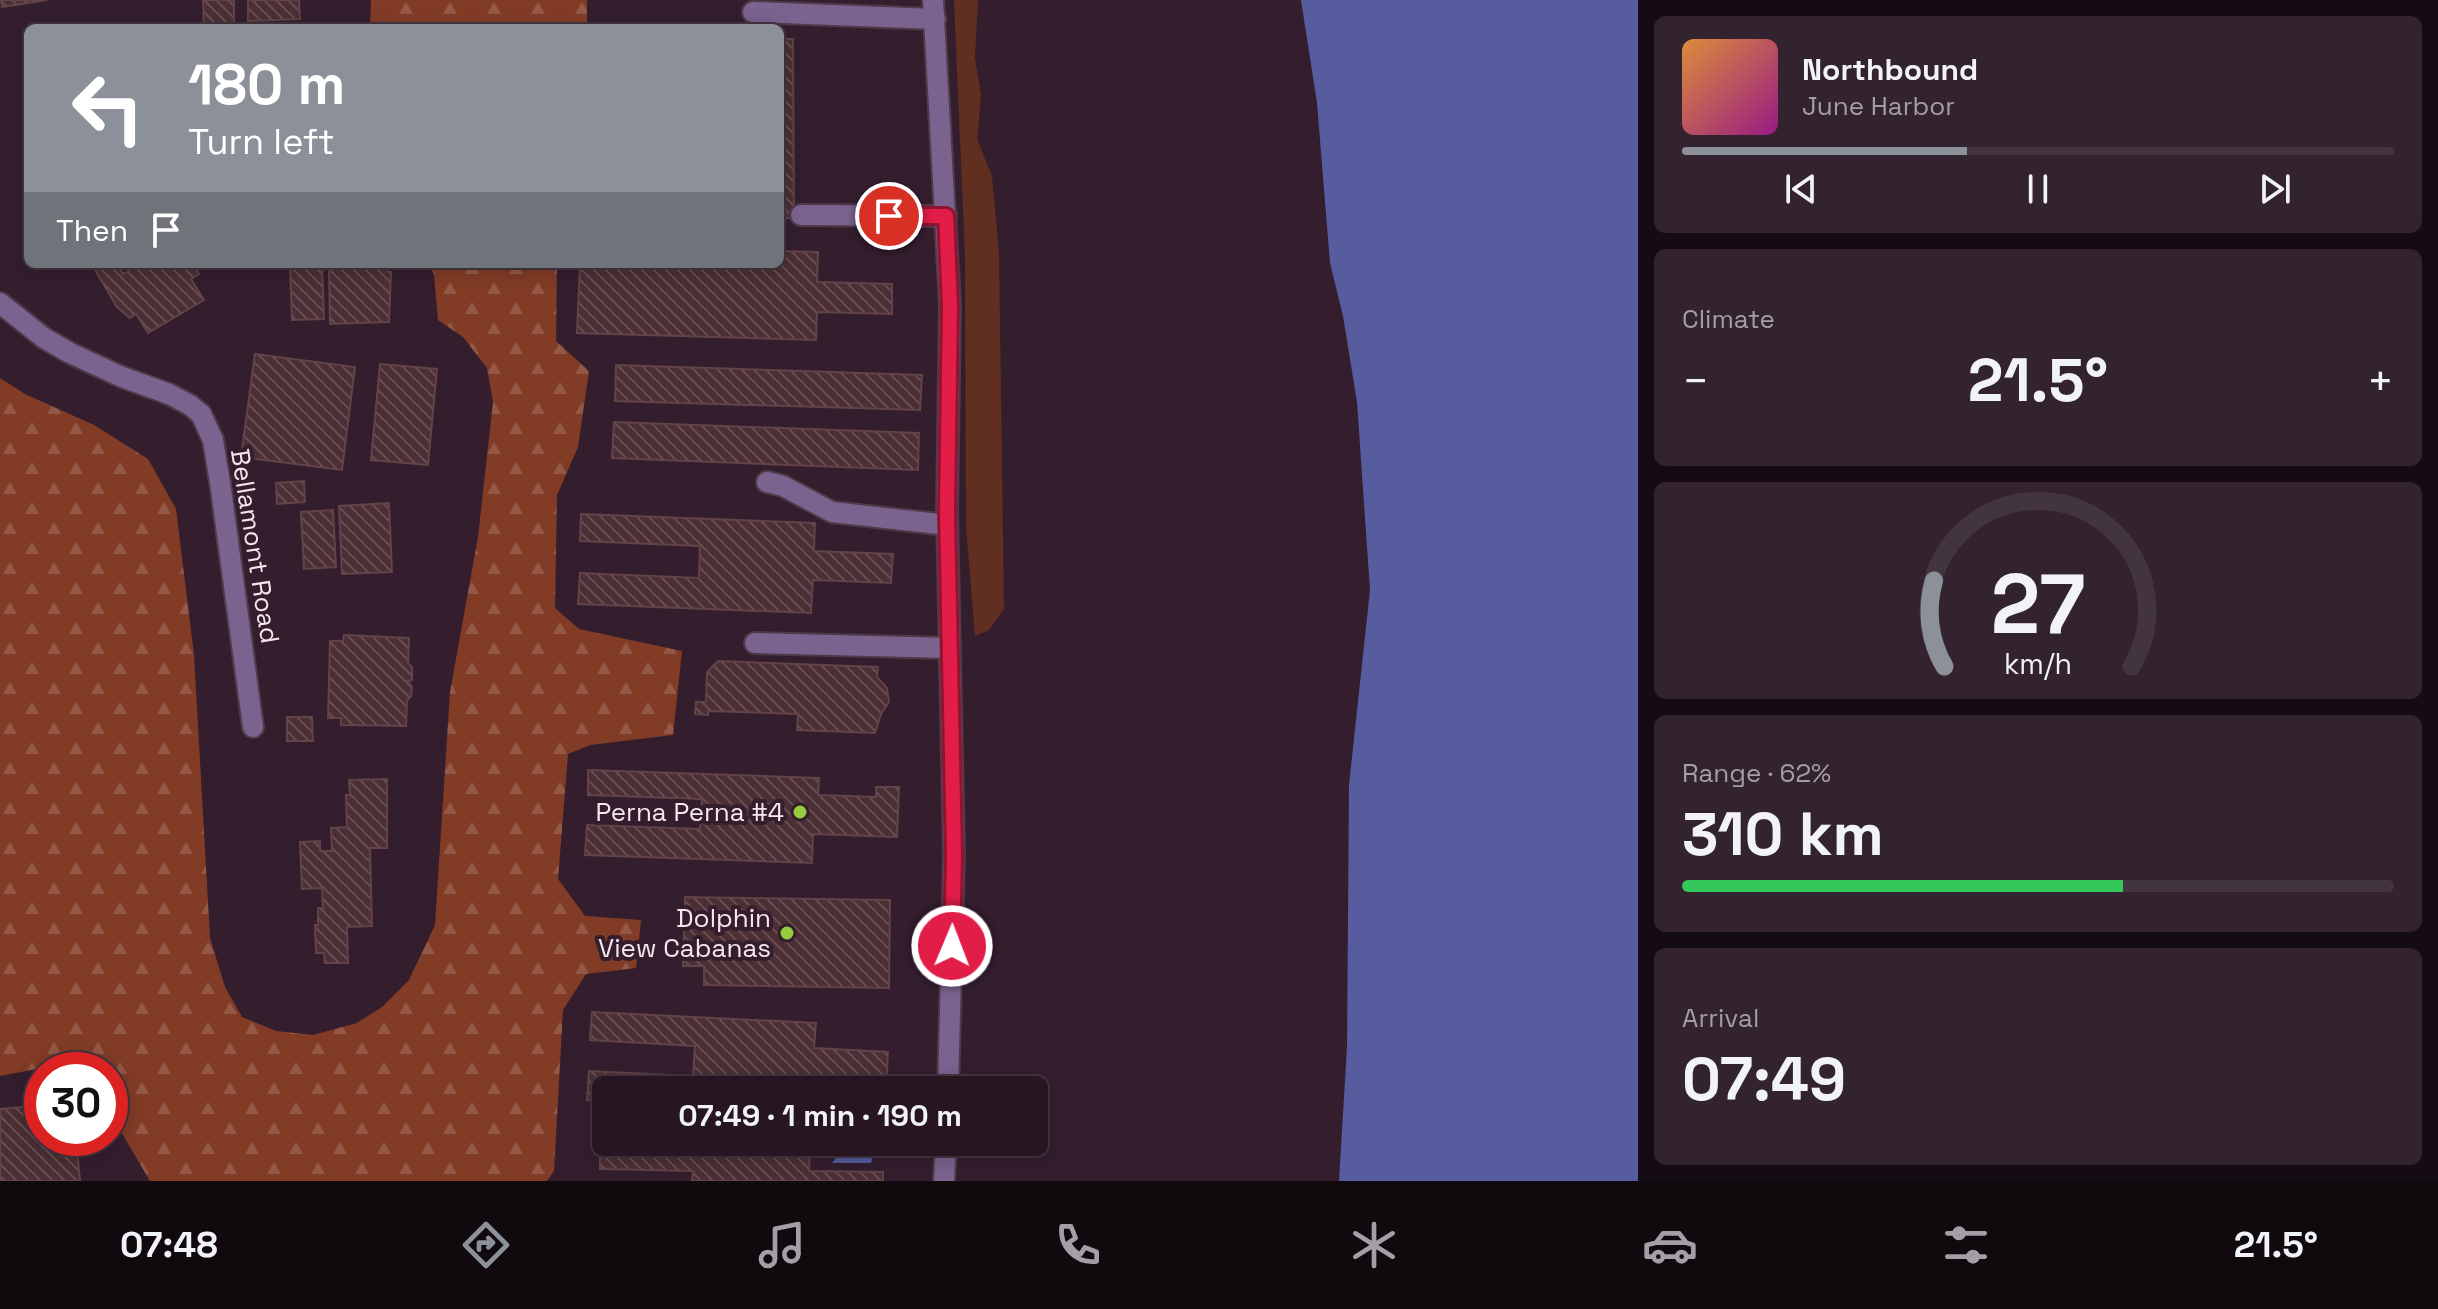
<!DOCTYPE html>
<html lang="en">
<head>
<meta charset="utf-8">
<style>
  :root { --surface:#271622; --page:#33232f; --text:#f1f3f6; --muted:#a49fa5; --line:#433540; --accent:#8c9099 }
  body { margin:0; font-family:"Space Grotesk",sans-serif; background:var(--page); color:var(--text); height:100vh; display:flex; flex-direction:column; font-size:30px; white-space:nowrap }
  * { box-sizing:border-box; margin:0 }
  p { font-size:26px; color:var(--muted) }
  .icon { flex:none; width:44px; height:44px; fill:none; stroke:currentColor; stroke-width:2; stroke-linecap:round; stroke-linejoin:round }
  .map { position:relative; flex:1; overflow:hidden }
  .details { display:flex; flex-direction:column; gap:16px; padding:16px; background:#150c13; width:800px }
  .details>* { flex:none }
  .banner { position:absolute; left:24px; top:24px; width:760px; height:244px; border-radius:12px; box-shadow:0 4px 20px #0003,0 0 0 2px var(--line); background:#8c9099; color:#fff; overflow:hidden }
  .speed { position:absolute; left:24px; top:1052px; display:flex; gap:16px; font-size:40px; font-weight:700; text-align:center }
  .speed>* { display:grid; place-content:center; width:104px; height:104px; border-radius:50%; background:var(--surface); box-shadow:0 4px 20px #0003,0 0 0 2px var(--line); line-height:1 }
  .speed .limit { border:12px solid #d22; background:#fff; color:#111 }
  .pin { position:absolute; display:grid; place-items:center; width:68px; height:68px; color:#fff; margin:-34px; border:4px solid #fff; border-radius:50%; box-shadow:0 2px 8px #0007 }
  .me { position:absolute; width:88px; margin:-44px; rotate:1deg; stroke-linejoin:round; filter:drop-shadow(0 0 6px #0008) }
  .turn { display:flex; align-items:center; gap:28px; height:168px; padding:0 32px; font-size:36px }
  .turn .icon { width:104px; height:104px; stroke-width:2.5 }
  .turn b { display:block; font-size:56px; line-height:68px }
  .then { display:flex; align-items:center; height:76px; padding:0 32px; background:#0003; gap:16px; font-size:30px }
  .big { font-size:60px; font-weight:700; line-height:1.1 }
  .details .card { flex:1; display:flex; flex-direction:column; justify-content:center; gap:12px; min-width:0; padding:0 28px; border-radius:12px; background:var(--page) }
  .details .dial { align-items:center; gap:0 }
  .dial svg { height:208px; overflow:visible; fill:none; stroke:var(--line); stroke-width:7; stroke-linecap:round; text-anchor:middle }
  .dial text { fill:var(--text); stroke:none }
  .song { display:flex; align-items:center; gap:24px }
  .cover { width:96px; height:96px; border-radius:12px; background:linear-gradient(135deg,hsl(30 70% 55%),hsl(310 70% 35%)) }
  .played { height:8px; border-radius:4px; background:linear-gradient(90deg,var(--accent) 40%,var(--line) 40%) }
  .keys { display:flex; justify-content:space-around; direction:ltr }
  .heat { display:flex; justify-content:space-between; align-items:center; font-size:44px; direction:ltr }
  .charge { height:12px; border-radius:6px; background:linear-gradient(90deg,#34c759 62%,var(--line) 0) }
  .trip { position:absolute; left:592px; top:1076px; width:456px; height:80px; border-radius:12px; background:var(--surface); box-shadow:0 4px 20px #0003,0 0 0 2px var(--line); font-weight:700; line-height:80px; text-align:center }
  .tab-bar { display:flex; height:128px; justify-content:space-around; align-items:center; background:#10090e; color:var(--muted) }
  .tab-bar .icon { width:56px; height:56px }
  .tab-bar .current { color:var(--accent) }
  .tab-bar b { font-size:36px; color:var(--text) }
  main { display:flex; flex:1; min-height:0 }
  .map>svg:first-child { display:block }
</style>
</head>
<body>
<main>
<div class="map">
<svg width="1638" height="1181" viewBox="0 0 1638 1181">
  <defs>
    <pattern id="forest-firs" width="22" height="20" patternUnits="userSpaceOnUse" patternTransform="scale(2)"><rect width="22" height="20" fill="#823c26"/><path d="M5 1l3.5 6h-7zM16 11l3.5 6h-7z" fill="#945846"/></pattern>
    <pattern id="building-back-hatch" width="6" height="6" patternUnits="userSpaceOnUse" patternTransform="scale(2)"><rect width="6" height="6" fill="#4b2f34"/><path d="M-1 5l2 2M0 0l6 6M5-1l2 2" fill="none" stroke="#664d52"/></pattern>
  </defs>
  <rect width="100%" height="100%" fill="#341e2e"/>
  <!-- green -->
  <path fill="#602f1f" d="M954 0H978L975 58 981 95 977 139 992 176 999 253 1004 609 989 630 975 636 966 527 965 256Z"/>
  <!-- forest -->
  <g fill="url(#forest-firs)">
    <path d="M371 0H587V28H370Z"/>
    <path d="M429 264H557L556 341 589 371 578 447 557 495 555 608 579 629 682 651 673 735 590 745 568 754 558 879 585 916 641 920 636 968 586 974 563 1010 554 1171 547 1181H150L110 1113V1070H78L63 1064 0 1076V378L25 394 94 425 148 459 176 509 194 655 210 938 225 987 242 1017 276 1031 313 1035 357 1023 382 1007 409 980 435 925 450 692 478 537 493 402 487 368 463 337 438 320 434 275Z"/>
  </g>
  <!-- water -->
  <g fill="#565c9d">
    <path d="M1301 0H1638V1181H1339L1347 1047 1349 785 1370 590 1357 402 1343 316 1330 263 1317 103Z"/>
    <path d="M848 1142H878L875 1148 869 1150 872 1160 871 1163H832Z"/>
  </g>
  <!-- building -->
  <g fill="url(#building-back-hatch)" stroke="#614348" stroke-width="2">
    <path d="M1 0H47L2 7Z"/>
    <path d="M203 0H234V26H204Z"/>
    <path d="M248 0H299L300 19 248 21Z"/>
    <path d="M780 39H793L794 218H780Z"/>
    <path d="M780 251 818 252 817 282 892 284V314L817 312 816 340 577 333 580 264H780Z"/>
    <path d="M106 264H118L123 274 129 271 125 264H193L199 274 191 279 204 300 148 333 136 314 130 318 117 307 95 270Z"/>
    <path d="M290 264H322L324 319 292 320Z"/>
    <path d="M329 264H388V272H391L389 322 330 324Z"/>
    <path d="M255 354 355 367 342 470 241 457Z"/>
    <path d="M380 364 437 369 428 465 371 460Z"/>
    <path d="M616 365 922 375 920 410 615 401Z"/>
    <path d="M614 422 919 433 918 470 612 458Z"/>
    <path d="M304 481 305 502 277 504 276 483Z"/>
    <path d="M389 503 392 572 342 574 339 506Z"/>
    <path d="M333 510 336 567 304 569 301 512Z"/>
    <path d="M581 514 815 523 814 551 893 554 891 583 813 580 811 613 578 604 580 573 699 578 700 546 580 541Z"/>
    <path d="M344 635 409 638 408 663 412 667V680L408 681 412 687 411 697 407 700 406 726 341 725V718H328L330 641H343Z"/>
    <path d="M718 661 878 667 877 677 887 688 889 702 881 714 875 733 797 730 798 714 708 711V715L695 714 696 702H706L707 672Z"/>
    <path d="M287 717H312L313 741H287Z"/>
    <path d="M588 770 819 778 818 795 876 797V787H899L897 837 813 834 812 863 585 855 587 825 700 829 702 799 588 795Z"/>
    <path d="M387 779V848H370L372 926 347 927 348 963H325L324 953H316L315 925H318V908H323L322 888 302 889 300 842 320 841V851H332L331 828 347 827 346 795H350L349 780Z"/>
    <path d="M685 897 890 900 889 988 704 985V966H683Z"/>
    <path d="M592 1012 816 1023 814 1048 888 1052 886 1090 830 1088V1090H606V1101L587 1100 589 1071 693 1076 695 1046 590 1040Z"/>
    <path d="M42 1105V1138H76L80 1181H0V1109Z"/>
    <path d="M600 1143 810 1148 809 1171 883 1172V1181H692L693 1171 600 1169Z"/>
  </g>
  <g fill="none" stroke-linecap="round" stroke-linejoin="round">
    <defs>
      <g id="minor">
        <path d="M933 0 950 305 947 511 954 855 948 1090"/>
        <path d="M753 12 935 19"/>
        <path d="M801 215 946 216"/>
        <path d="M0 303 44 338 70 353 122 377 169 394 190 405 201 414 213 440 221 489 253 727"/>
        <path d="M767 482 783 486 832 512 947 525"/>
        <path d="M755 643 950 648"/>
        <path d="M944 1181 946 1142"/>
      </g>
    </defs>
    <!-- minor casing -->
    <use href="#minor" stroke="#4f3a49" stroke-width="24"/>
    <!-- minor -->
    <use href="#minor" stroke="#7a638f" stroke-width="20"/>
  </g>
  <g fill="none" stroke-linecap="round" stroke-linejoin="round">
    <defs>
      <path id="route" d="M889 216H946L950 305 947 511 954 855 952 946"/>
    </defs>
    <!-- route casing -->
    <use href="#route" stroke="#92132f" stroke-width="20"/>
    <!-- route -->
    <use href="#route" stroke="#e11d48" stroke-width="14"/>
  </g>
  <!-- markers -->
  <g fill="#95cc3b" stroke="#341e2e" stroke-width="3">
    <circle cx="800" cy="812" r="8"/>
    <circle cx="787" cy="933" r="8"/>
  </g>
  <g text-anchor="middle" stroke-width="8" stroke-linejoin="round" paint-order="stroke">
    <!-- street labels -->
    <g font-size="26" fill="#f5e6f0" stroke="#341e2e">
      <text transform="translate(255 546) rotate(81)" y="9">Bellamont Road</text>
    </g>
    <!-- poi labels -->
    <g font-size="26" fill="#f5e6f0" stroke="#341e2e" text-anchor="end">
      <text x="784" y="821">Perna Perna #4</text>
      <text x="771" y="927">Dolphin<tspan x="771" dy="30">View Cabanas</tspan></text>
    </g>
  </g>
</svg>
<div class="speed"><div class="limit">30</div></div>
<div class="pin" style="left:889px;top:216px;background:#d93025"><svg class="icon" aria-label="arrive" viewBox="0 0 24 24"><path d="M6 21V4h12l-3 4 3 4H6"/></svg></div>
<svg class="me" style="left:952px;top:946px" viewBox="-20 -20 40 40"><circle r="17" fill="#e11d48" stroke="#fff" stroke-width="3"/><path d="M0-11L8 9 0 5-8 9z" fill="#fff"/></svg>
<div class="trip">07:49 · 1 min · 190 m</div>
<div class="banner">
<div class="turn"><svg class="icon" aria-label="left" viewBox="0 0 24 24"><path d="M17 20v-9H6M10 6l-5 5 5 5"/></svg><div><b>180 m</b>Turn left</div></div>
<div class="then">Then<svg class="icon" aria-label="arrive" viewBox="0 0 24 24"><path d="M6 21V4h12l-3 4 3 4H6"/></svg></div>
</div>
</div>
<section class="details">
<div class="card">
<div class="song"><i class="cover"></i><div><b>Northbound</b><p>June Harbor</p></div></div>
<div class="played"></div>
<div class="keys"><svg class="icon" aria-label="previous" viewBox="0 0 24 24"><path d="M18 5L8 12l10 7zM5 5v14"/></svg><svg class="icon" aria-label="pause" viewBox="0 0 24 24"><path d="M8 5v14M16 5v14"/></svg><svg class="icon" aria-label="next" viewBox="0 0 24 24"><path d="M6 5l10 7-10 7zM19 5v14"/></svg></div>
</div>
<div class="card"><p>Climate</p>
<div class="heat"><a>−</a><b class="big">21.5°</b><a>+</a></div>
</div>
<div class="card dial"><svg viewBox="0 0 100 80">
<path d="M14 69A42 42 0 1 1 86 69"/>
<path d="M14 69A42 42 0 0 1 10 36" stroke="#8c9099"/>
<text x="50" y="56" font-size="32" font-weight="700">27</text>
<text x="50" y="72" font-size="11">km/h</text>
</svg></div>
<div class="card"><p>Range · 62%</p><b class="big">310 km</b><div class="charge"></div></div>
<div class="card"><p>Arrival</p><b class="big">07:49</b></div>
</section>
</main>
<nav class="tab-bar">
<b>07:48</b>
<svg class="icon current" aria-label="directions" viewBox="0 0 24 24"><path d="M12 3l9 9-9 9-9-9zM9 14v-3h6M13 9l2 2-2 2"/></svg>
<svg class="icon" aria-label="music" viewBox="0 0 24 24"><path d="M9 18V5l10-2v13"/><circle cx="6" cy="18" r="3"/><circle cx="16" cy="16" r="3"/></svg>
<svg class="icon" aria-label="phone" viewBox="0 0 24 24"><path d="M5 4h4l2 5-3 2q2 4 5 5l2-3 5 2v4C11 20 4 13 5 4z"/></svg>
<svg class="icon" aria-label="climate" viewBox="0 0 24 24"><path d="M12 3v18M4 7l16 10M4 17L20 7"/></svg>
<svg class="icon" aria-label="car" viewBox="0 0 24 24"><path d="M5 17H2v-5l4-1 3-4h7l3 4 3 1v5h-3M9 17h6M6 11h13"/><circle cx="7" cy="17" r="2"/><circle cx="17" cy="17" r="2"/></svg>
<svg class="icon" aria-label="filters" viewBox="0 0 24 24"><path d="M4 7h16M4 17h16"/><circle cx="9" cy="7" r="2"/><circle cx="15" cy="17" r="2"/></svg>
<b>21.5°</b>
</nav>
</body>
</html>
